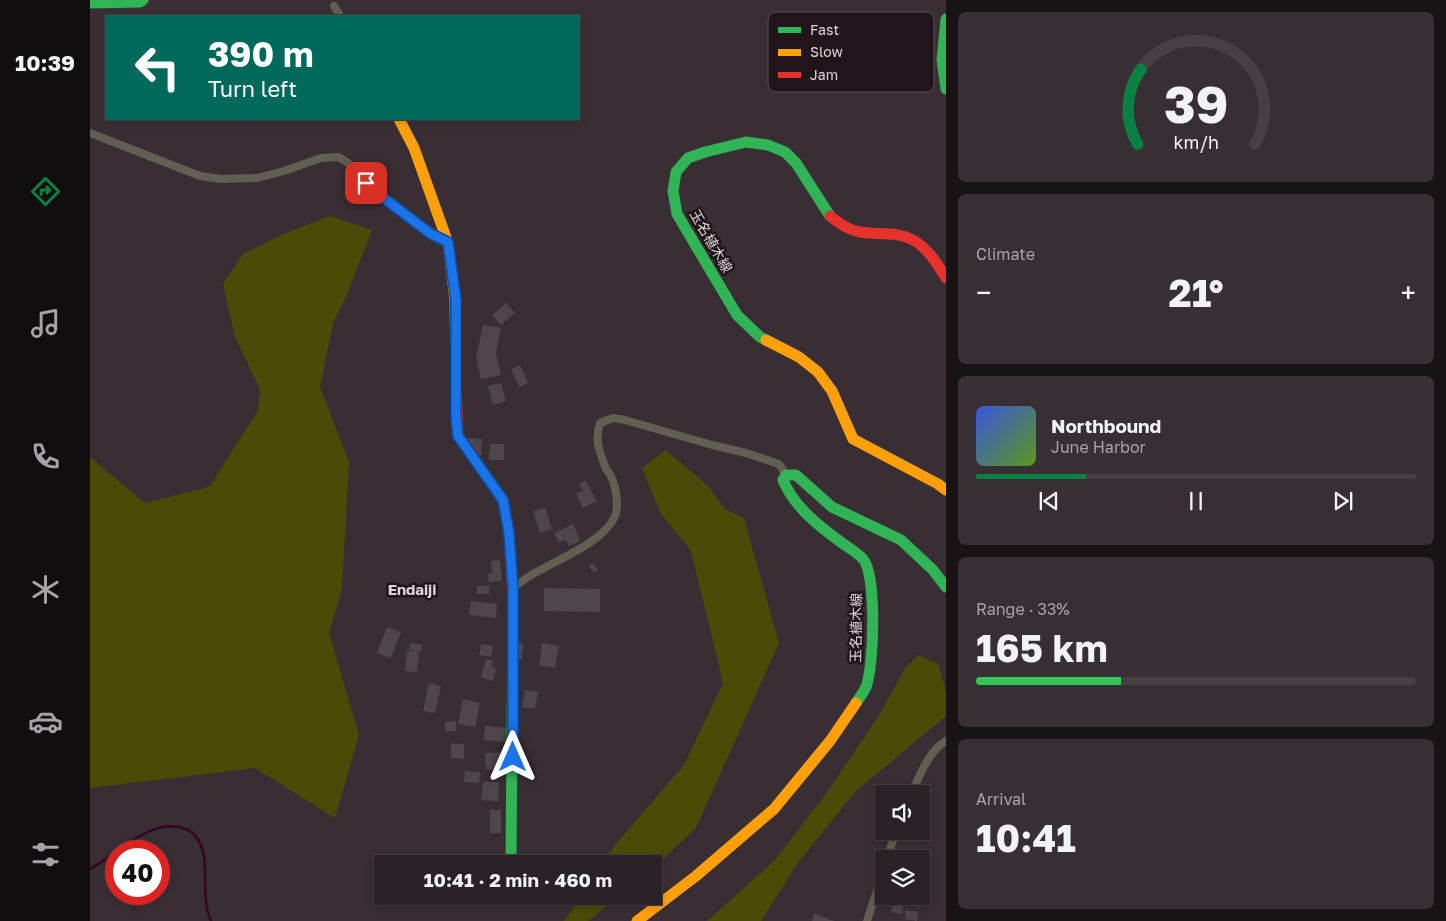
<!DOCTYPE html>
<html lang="en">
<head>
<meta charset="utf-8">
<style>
  :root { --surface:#2b2227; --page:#372f33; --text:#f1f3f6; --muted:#a6a4a7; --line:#473f44; --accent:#0b8043 }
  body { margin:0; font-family:"Golos Text","Noto Sans JP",sans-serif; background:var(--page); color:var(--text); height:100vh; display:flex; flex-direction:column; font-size:19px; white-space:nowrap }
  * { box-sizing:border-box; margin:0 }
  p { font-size:16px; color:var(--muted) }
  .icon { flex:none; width:28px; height:28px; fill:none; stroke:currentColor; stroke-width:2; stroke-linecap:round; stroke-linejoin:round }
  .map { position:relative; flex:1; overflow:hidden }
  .panel { display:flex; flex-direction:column; gap:12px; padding:12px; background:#181315; width:500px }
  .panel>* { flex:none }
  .guide { position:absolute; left:15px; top:15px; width:475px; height:105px; border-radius:0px; box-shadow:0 2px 8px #0003,0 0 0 1px var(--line); background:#00695c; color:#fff; overflow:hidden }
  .fabs { position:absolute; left:785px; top:785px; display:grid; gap:10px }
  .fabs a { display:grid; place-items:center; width:55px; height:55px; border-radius:0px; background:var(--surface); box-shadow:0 2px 8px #0003,0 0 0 1px var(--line); font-size:25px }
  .speed { position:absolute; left:15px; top:840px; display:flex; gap:10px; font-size:25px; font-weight:700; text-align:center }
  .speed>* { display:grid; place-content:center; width:65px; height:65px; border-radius:50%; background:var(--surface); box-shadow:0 2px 8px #0003,0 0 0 1px var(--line); line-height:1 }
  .speed .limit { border:8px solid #d22; background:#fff; color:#111 }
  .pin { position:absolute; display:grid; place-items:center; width:42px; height:42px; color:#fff; margin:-21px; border-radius:10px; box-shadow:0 2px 8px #0006 }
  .me { position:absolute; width:55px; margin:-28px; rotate:0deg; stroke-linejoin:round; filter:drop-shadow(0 0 4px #0008) }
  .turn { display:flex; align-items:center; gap:18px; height:105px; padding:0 20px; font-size:22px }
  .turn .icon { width:65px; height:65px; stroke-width:2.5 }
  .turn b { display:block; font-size:35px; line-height:42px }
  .big { font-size:38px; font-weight:700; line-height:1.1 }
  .panel .tile { flex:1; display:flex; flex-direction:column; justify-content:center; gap:8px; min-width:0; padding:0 18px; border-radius:8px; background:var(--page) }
  .panel .dial { align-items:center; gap:0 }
  .dial svg { height:130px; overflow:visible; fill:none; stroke:var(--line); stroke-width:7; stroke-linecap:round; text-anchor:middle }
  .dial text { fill:var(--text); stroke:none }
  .song { display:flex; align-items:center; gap:15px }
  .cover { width:60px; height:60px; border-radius:8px; background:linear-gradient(135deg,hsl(230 70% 55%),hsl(90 70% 35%)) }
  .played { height:5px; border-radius:2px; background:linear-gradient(90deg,var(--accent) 25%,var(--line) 25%) }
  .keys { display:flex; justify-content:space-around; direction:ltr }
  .heat { display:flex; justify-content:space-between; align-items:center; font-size:28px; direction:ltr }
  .charge { height:8px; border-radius:4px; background:linear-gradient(90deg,#34c759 33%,var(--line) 0) }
  .trip { position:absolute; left:284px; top:855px; width:288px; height:50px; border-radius:0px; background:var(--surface); box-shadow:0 2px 8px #0003,0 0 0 1px var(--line); font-weight:700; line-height:50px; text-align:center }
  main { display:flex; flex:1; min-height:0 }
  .dock { display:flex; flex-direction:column; width:90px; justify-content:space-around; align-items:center; background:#110e10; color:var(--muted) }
  .dock .icon { width:35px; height:35px }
  .dock .selected { color:var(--accent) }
  .dock b { font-size:22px; color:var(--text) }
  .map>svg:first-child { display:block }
</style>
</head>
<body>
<main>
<nav class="dock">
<b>10:39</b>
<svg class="icon selected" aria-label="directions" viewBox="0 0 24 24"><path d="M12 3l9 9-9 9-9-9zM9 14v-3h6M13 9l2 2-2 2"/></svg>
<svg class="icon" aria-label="music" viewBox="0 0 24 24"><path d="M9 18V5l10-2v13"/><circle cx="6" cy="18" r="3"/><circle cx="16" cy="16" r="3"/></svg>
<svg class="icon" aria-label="phone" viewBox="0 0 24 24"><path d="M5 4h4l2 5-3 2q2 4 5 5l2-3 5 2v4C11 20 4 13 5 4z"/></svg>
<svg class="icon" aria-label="climate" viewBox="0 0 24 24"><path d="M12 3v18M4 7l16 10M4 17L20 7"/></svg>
<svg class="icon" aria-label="car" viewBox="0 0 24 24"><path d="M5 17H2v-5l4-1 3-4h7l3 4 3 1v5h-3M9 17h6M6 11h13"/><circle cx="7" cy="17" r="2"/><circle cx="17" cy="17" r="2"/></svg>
<svg class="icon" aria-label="filters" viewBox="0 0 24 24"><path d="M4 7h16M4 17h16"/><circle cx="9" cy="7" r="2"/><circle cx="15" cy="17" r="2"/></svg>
</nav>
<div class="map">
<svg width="856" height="921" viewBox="0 0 856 921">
  <rect width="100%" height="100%" fill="#392e34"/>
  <!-- green -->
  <g fill="#494b07">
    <path d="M240 216 282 230 256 297 243 323 230 387 259 462 252 589 239 633 269 735 245 818 165 768 0 788V457L55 503 119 487 168 411 170 390 144 334 133 284 153 254 191 235Z"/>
    <path d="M576 450 618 486 635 509 654 518 689 643 606 828 563 868 562 864H512L525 845 594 765 633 683 601 551 570 512 552 468Z"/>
    <path d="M828 655 848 664 856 691V716L765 792 707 864 671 921H617L685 860 735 795 788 717 816 667Z"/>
    <path d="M491 896H529L498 921H474Z"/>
  </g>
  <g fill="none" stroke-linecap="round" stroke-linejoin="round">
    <!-- stream -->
    <path stroke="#360624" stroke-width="2.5" d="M0 869C27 854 61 816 96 829 107 834 112 845 114 856 117 878 112 901 121 921"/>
  </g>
  <!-- building -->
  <g fill="#4f464b">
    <path d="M416 303 425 313 411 325 402 315Z"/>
    <path d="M393 325 411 328 406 353 411 375 391 379 386 358Z"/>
    <path d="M430 365 438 383 429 387 421 369Z"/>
    <path d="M411 383 416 401 403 405 398 386Z"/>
    <path d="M374 438 392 439 391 455H380Z"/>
    <path d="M400 444H414V460H399Z"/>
    <path d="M495 480 507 501 493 508 486 494 493 491 489 484Z"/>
    <path d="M455 508 462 529 450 533 443 511Z"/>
    <path d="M483 524 490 541 479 546 475 539 469 543 464 533Z"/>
    <path d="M410 560 412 581 399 582 398 574 402 573 401 561Z"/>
    <path d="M502 563 508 569 505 573 499 567Z"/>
    <rect x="387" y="586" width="12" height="8"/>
    <path d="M454 588 510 589V612L454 611Z"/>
    <path d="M381 601 407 604 406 618 379 615Z"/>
    <path d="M297 627 311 632 301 658 287 653Z"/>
    <path d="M426 642 433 643 432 659H425Z"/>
    <path d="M320 643 332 645 331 652 319 650Z"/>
    <path d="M452 643 469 646 465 668 449 665Z"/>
    <path d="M391 644 403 646 401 657 389 655Z"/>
    <path d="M317 651 329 652 327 672 315 671Z"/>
    <path d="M396 659 403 661 402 667 406 668 403 681 391 677Z"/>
    <path d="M339 683 351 686 345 713 333 711Z"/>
    <path d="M435 690 448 692 445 709 432 707Z"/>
    <path d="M373 699 390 703 385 727 368 724Z"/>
    <path d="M366 721V731H355V722Z"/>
    <path d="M395 726 419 728 417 742 394 740Z"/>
    <path d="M361 743 374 744V759L361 758Z"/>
    <path d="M417 752V769L396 770 395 753Z"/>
    <path d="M375 771 390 772 389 783 374 782Z"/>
    <path d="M393 782H409L408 801 391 800Z"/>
    <rect x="400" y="810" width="11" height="23"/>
    <path d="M832 882 841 884 836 904 827 902 828 896H831Z"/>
    <path d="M803 903 813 905 812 914 801 912Z"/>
    <path d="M816 910 828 912 827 921 815 919Z"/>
    <path d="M724 913 744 921H722Z"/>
  </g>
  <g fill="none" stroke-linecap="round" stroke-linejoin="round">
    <!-- street -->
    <g stroke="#605f51" stroke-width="8">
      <path d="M244 6 250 16"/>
      <path d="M0 133 110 176 131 179 167 178 194 171 231 158 249 157 258 163 286 193 341 234 358 243"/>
      <path d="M423 588C430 583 437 577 445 573 469 559 515 541 525 516 528 509 527 500 526 493 525 485 521 474 516 469 510 453 504 440 510 423L523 418 535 420 622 445 656 453 689 464 696 475"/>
      <path d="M821 794C830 776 838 751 856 741"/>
      <path d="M797 859 806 831"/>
      <path d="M777 921 794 869"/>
    </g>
    <!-- fast -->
    <g stroke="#30b455" stroke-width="11">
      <path d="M0 3 50 2 53 0"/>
      <path d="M856 19 852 60 856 89"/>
      <path d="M676 340 670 337 647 315 587 214 583 191 586 172 598 158 615 152 656 142 678 145 695 152 706 163 740 216"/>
      <path d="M766 703C769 698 774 692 776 687 784 667 787 575 773 559 768 553 759 548 752 543 729 526 704 507 693 480L696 475H706L742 507 811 540 843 570 856 587"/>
      <path d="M421 864 423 601"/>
    </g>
    <!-- slow -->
    <g stroke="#ff9f0a" stroke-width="11">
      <path d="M309 119 324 148 358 243 365 299 366 382"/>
      <path d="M676 340 709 357 728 372 742 391 763 439 848 484 856 490"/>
      <path d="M547 921 606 876 684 809 740 741 766 703"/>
    </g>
    <!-- jam -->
    <g stroke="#e5322d" stroke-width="11">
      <path d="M740 216C749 223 758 230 770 232 789 235 806 231 823 240 838 248 848 265 856 278"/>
      <path d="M366 382 368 436 413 500 419 533 423 601"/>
    </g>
  </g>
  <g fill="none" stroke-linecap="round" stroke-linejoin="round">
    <defs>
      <path id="route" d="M276 183 286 192 341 234 358 242 366 299V417L368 436 413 500 419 533 423 588V757"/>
    </defs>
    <!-- route casing -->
    <use href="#route" stroke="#114b97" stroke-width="12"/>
    <!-- route -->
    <use href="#route" stroke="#1a73e8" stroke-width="9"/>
  </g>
  <g text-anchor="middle" stroke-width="5" stroke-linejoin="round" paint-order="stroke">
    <!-- street labels -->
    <g font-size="14" fill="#e0d2d8" stroke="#1f151a">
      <text transform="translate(621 241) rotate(60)" y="5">玉名植木線</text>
      <text transform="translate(766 628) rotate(-89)" y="5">玉名植木線</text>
    </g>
    <!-- neighbourhood labels -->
    <g font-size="15" font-weight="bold" fill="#e0d2d8" stroke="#1f151a">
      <text x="322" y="595">Endaiji</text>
    </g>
  </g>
  <!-- legend -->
  <rect x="678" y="12" width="166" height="80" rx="8" fill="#1f151a" stroke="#594e53" stroke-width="1"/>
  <rect x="688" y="27" width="23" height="6" fill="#30b455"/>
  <rect x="688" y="49" width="23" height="7" fill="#ff9f0a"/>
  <rect x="688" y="72" width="23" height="6" fill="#e5322d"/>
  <g font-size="14" fill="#e0d2d8">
    <text x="720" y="35">Fast</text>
    <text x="720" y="57">Slow</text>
    <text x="720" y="80">Jam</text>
  </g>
</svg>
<div class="fabs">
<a><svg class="icon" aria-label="sound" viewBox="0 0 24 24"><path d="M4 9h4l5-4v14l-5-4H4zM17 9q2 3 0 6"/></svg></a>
<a><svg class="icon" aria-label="layers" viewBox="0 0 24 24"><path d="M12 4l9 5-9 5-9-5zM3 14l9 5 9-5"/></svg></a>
</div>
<div class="speed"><div class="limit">40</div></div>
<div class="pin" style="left:276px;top:183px;background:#d93025"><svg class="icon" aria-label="arrive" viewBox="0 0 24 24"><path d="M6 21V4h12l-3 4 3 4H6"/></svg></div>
<svg class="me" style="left:423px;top:757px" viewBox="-20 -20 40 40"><path d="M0-17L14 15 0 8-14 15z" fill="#1a73e8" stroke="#fff" stroke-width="4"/></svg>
<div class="trip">10:41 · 2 min · 460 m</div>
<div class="guide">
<div class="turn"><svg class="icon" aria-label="left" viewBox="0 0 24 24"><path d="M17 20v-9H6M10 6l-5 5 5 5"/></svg><div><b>390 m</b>Turn left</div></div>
</div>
</div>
<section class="panel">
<div class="tile dial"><svg viewBox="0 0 100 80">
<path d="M14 69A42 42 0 1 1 86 69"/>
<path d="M14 69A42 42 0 0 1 16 23" stroke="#0b8043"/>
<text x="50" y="56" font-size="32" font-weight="700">39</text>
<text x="50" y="72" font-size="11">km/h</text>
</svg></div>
<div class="tile"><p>Climate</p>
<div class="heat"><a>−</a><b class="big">21°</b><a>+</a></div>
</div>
<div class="tile">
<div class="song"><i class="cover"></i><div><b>Northbound</b><p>June Harbor</p></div></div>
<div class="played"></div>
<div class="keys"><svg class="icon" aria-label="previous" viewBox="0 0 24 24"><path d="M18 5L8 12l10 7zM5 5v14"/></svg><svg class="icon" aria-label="pause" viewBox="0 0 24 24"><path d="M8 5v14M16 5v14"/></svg><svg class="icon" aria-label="next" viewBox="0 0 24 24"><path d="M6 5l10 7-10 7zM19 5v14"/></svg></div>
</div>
<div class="tile"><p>Range · 33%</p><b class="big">165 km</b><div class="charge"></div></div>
<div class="tile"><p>Arrival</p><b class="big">10:41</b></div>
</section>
</main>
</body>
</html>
